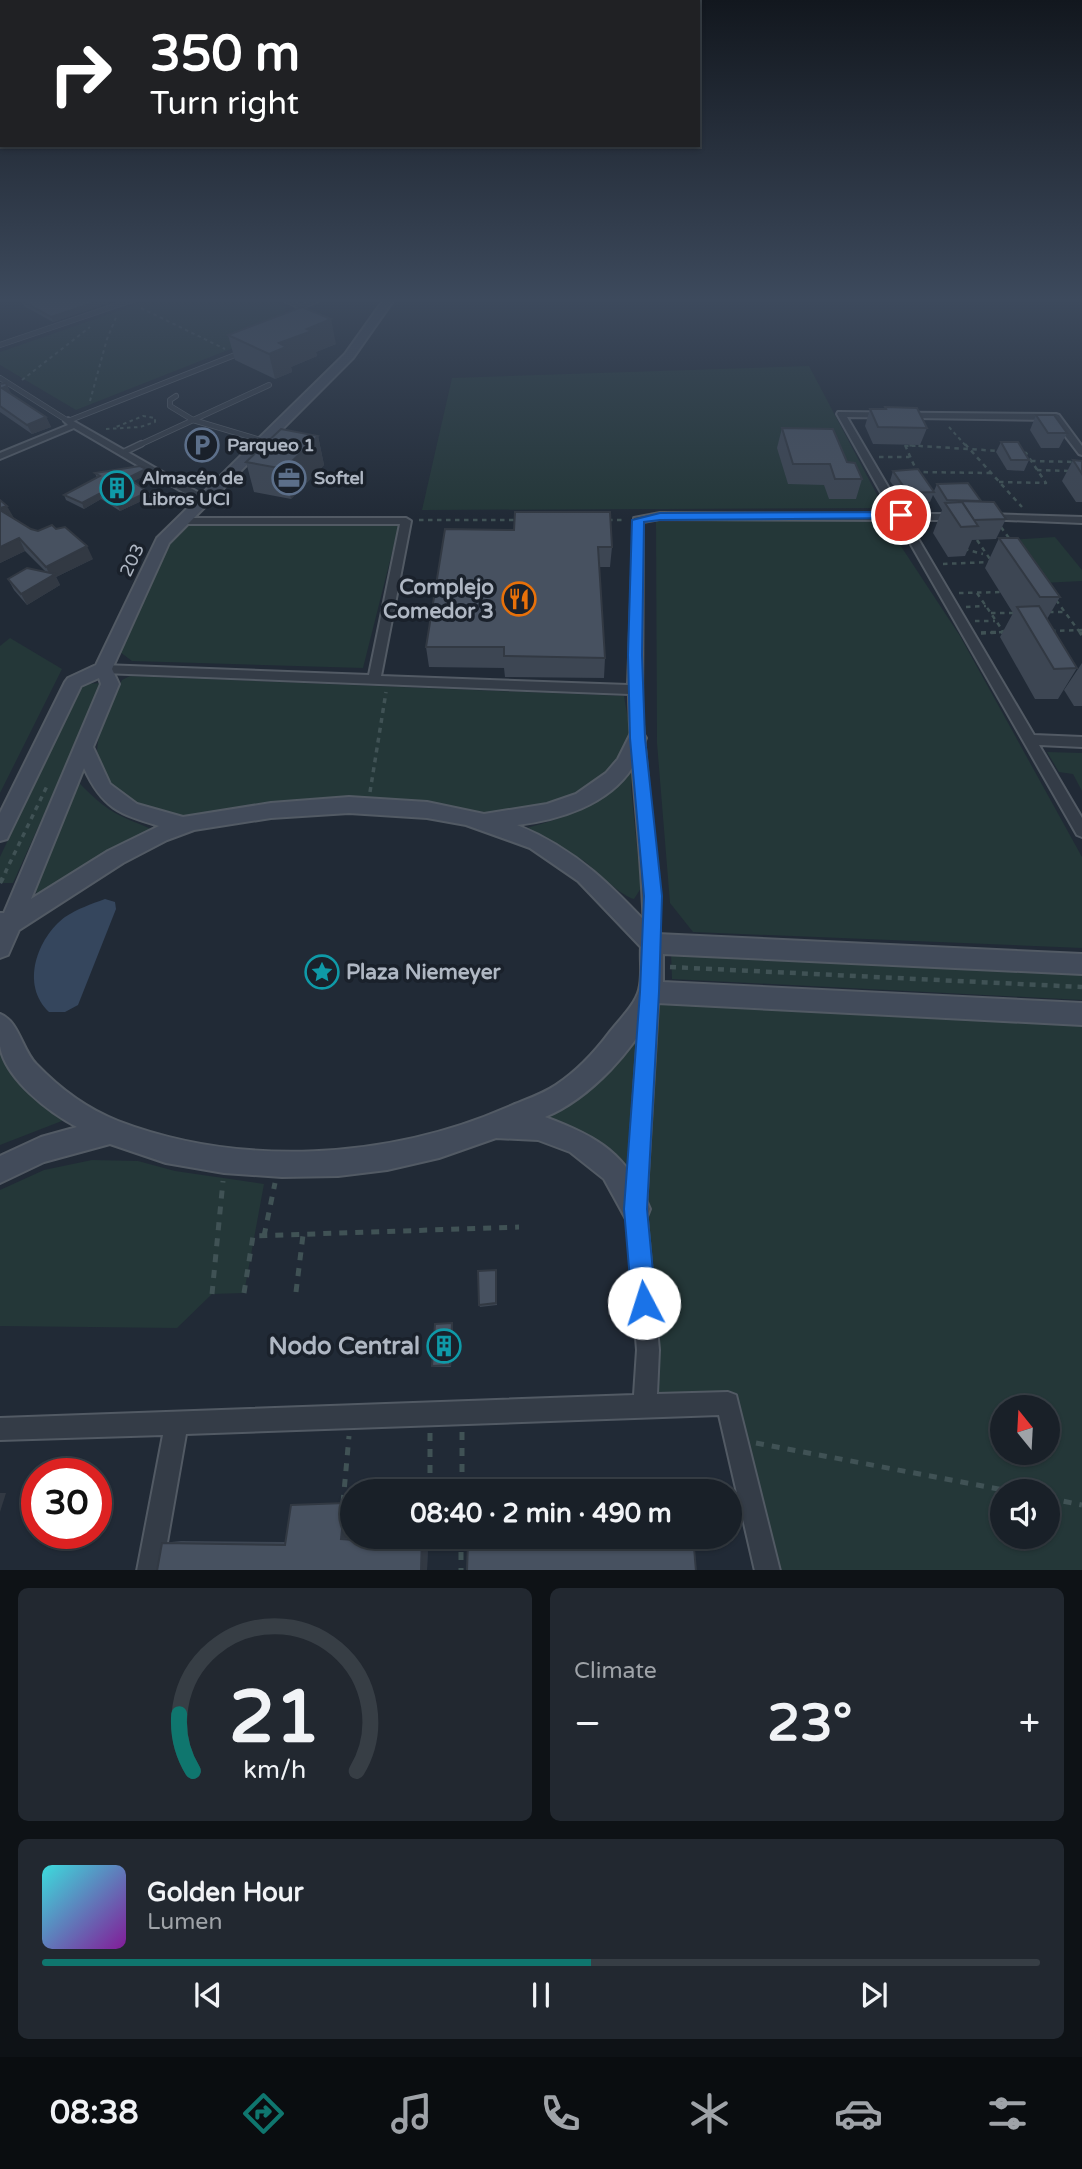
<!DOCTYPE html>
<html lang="en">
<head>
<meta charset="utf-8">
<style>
  :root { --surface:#192028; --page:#222830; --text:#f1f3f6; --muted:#9fa3a8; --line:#373e45; --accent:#0f766e }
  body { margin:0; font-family:"Varela Round",sans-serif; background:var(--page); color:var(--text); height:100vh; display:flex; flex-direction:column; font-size:26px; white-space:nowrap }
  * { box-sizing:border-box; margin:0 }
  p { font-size:23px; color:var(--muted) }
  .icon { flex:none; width:38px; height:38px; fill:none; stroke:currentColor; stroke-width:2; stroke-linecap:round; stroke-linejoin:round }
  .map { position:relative; height:1570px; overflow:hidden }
  .panel { display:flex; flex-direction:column; gap:18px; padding:18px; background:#0e1216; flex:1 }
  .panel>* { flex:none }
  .banner { position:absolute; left:0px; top:0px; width:700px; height:147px; box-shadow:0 2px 5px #0004,0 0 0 2px var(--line); background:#202124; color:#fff; overflow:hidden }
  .needle { width:46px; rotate:342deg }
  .tools { position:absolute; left:990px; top:1395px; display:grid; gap:14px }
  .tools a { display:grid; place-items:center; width:70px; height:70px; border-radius:50%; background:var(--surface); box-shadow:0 2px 5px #0004,0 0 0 2px var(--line); font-size:35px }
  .speed { position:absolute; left:21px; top:1458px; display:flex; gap:14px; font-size:35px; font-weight:700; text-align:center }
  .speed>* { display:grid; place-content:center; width:91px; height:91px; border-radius:50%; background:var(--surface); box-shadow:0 2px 5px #0004,0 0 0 2px var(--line); line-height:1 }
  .speed .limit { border:10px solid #d22; background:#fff; color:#111 }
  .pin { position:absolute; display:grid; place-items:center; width:60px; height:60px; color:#fff; margin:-30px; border:4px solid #fff; border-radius:50%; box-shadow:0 2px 7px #0007 }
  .me { position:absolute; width:77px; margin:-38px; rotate:355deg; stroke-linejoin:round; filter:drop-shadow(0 0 5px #0008) }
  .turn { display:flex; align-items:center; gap:24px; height:147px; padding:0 35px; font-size:32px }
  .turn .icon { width:91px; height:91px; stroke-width:2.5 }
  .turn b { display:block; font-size:49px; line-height:60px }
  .big { font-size:52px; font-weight:700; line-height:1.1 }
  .panel .widget { flex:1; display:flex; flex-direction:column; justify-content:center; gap:10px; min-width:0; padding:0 24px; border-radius:10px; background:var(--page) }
  .panel .dial { align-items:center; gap:0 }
  .dial svg { height:182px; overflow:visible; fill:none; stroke:var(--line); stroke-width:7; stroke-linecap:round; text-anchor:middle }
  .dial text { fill:var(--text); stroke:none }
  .song { display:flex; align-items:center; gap:21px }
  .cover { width:84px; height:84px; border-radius:10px; background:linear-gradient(135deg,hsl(180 70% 55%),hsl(290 70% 35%)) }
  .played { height:7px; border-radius:4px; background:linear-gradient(90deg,var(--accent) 55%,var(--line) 55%) }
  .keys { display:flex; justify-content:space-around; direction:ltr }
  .heat { display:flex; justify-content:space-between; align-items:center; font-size:38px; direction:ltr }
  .panel .tiles { flex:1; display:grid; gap:18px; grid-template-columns:1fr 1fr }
  .widget:last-child { grid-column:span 2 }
  .trip { position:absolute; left:340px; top:1479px; width:402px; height:70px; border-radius:35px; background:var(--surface); box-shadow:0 2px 5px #0004,0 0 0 2px var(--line); font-weight:700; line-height:70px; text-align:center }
  .tab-bar { display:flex; height:112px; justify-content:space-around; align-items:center; background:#0a0d10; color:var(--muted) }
  .tab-bar .icon { width:49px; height:49px }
  .tab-bar .selected { color:var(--accent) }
  .tab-bar b { font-size:32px; color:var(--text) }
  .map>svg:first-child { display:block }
</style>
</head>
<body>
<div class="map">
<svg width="1082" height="1571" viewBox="0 0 1082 1571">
  <rect width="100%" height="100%" fill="#212a36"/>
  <!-- green -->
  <g fill="#243738" fill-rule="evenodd">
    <path d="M156 298H266L285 307 284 328 76 410 0 365V352Z"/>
    <path d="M809 366 884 508 422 510 452 378Z"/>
    <path d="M883 519 960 636 1082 857V948L693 932 670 903 657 743 656 522Z"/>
    <path d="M390 523 399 525 363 668 132 661 120 652 123 638C137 609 162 539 189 524Z"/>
    <path d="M1055 537 1082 570V581L1043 583 1010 540Z"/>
    <path d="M10 638 62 669 0 793V646Z"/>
    <path d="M130 676 624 696 630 731 626 745 601 780 571 800 502 814 448 808 182 817C89 795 78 764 122 680Z"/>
    <path d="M103 683 13 883H0V857L81 684Z"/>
    <path d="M1047 752 1082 753V791L1073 774 1059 772Z"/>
    <path d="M634 759 631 788 641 888 634 899C620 896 596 869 581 859 564 847 545 838 527 828 574 815 609 803 634 759Z"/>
    <path d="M79 783C109 813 115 814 154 830L43 895 33 891Z"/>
    <path d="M671 953 1082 974V1000L672 979Z"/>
    <path d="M650 992 1082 1014V1570H768L728 1403 645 1406 636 1210 578 1142 495 1126 565 1094ZM1003 1407H1048V1452H1003ZM1003 1491H1048V1536H1003Z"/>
    <path d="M0 1049 15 1072 67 1119 0 1145Z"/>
    <path d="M92 1160 138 1161 175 1171 264 1184 244 1293 212 1294 177 1328 0 1326V1190L44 1170Z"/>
  </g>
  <!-- water -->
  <path fill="#35465d" d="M105 899 115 902 116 909 78 1005 65 1012H49C20 985 37 938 65 917 77 909 91 904 105 899Z"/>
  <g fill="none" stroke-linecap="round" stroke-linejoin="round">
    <defs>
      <g id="lane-far1">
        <path d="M281 298 301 307 299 316"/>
        <path d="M301 307 322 298"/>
        <path d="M0 345 138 298"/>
        <path d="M0 378 68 421 240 353"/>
        <path d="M176 396 170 400V406L193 420 264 441"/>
        <path d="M137 446 269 385"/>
      </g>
      <path id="lane" d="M122 453 141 444"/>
      <g id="street">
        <path d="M838 412 1056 414 1059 415 1082 446V455L1079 454 1053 420 847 417 904 514H956L961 517 956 520H907L1034 735 1082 737V747L1039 745 1082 818V837L1077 835 897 520 660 519 643 522 642 713 660 919V944L658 949 652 951 646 949 644 944C644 860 630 778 629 694L103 673 97 669 103 665 369 675 400 524H183L178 521 183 518H406L411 521 381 676 628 685 634 518 660 513 893 514 837 414Z"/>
        <path d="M68 418 208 498 209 500 200 502 74 428 0 459V453L68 425 64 421Z"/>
        <path d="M987 514 1082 517V523L983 519 982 517Z"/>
        <path d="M649 996 655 998 658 1004 646 1209 659 1350 657 1394 728 1392 736 1395 780 1571H755L719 1415 186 1434 162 1571H137L163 1435 0 1440V1418L634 1395 637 1350 626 1209 640 1004 643 998Z"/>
      </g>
      <path id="secondary" d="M385 298H395L353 358 169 543 112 669 119 684 93 747 110 784 137 804 183 817 271 803 349 797 427 802 484 814 547 804 576 794 606 773 618 759 631 733H643L646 738C642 748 638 759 632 768 608 805 559 820 517 825 578 850 613 887 657 934L1082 954V974L663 954V982L1082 1003V1025L657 1003C636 1048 591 1098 545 1117 599 1137 627 1154 650 1209L646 1219 636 1223 626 1219 604 1179 570 1152 538 1140 496 1138 439 1158 387 1170 338 1176 282 1177 224 1173 166 1163 110 1144 44 1162 0 1183V1156L41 1137 77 1127C50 1113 5 1079 0 1046 0 1036 0 1024 0 1014 19 1021 22 1050 36 1064 59 1088 87 1109 118 1121 241 1168 389 1159 508 1107 524 1100 541 1095 556 1085 577 1071 594 1053 609 1033 619 1020 635 1005 639 990 643 976 640 961 641 947L578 881 530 848 466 825 427 818 349 813 271 818 194 830 167 840 123 863 19 930 8 955 0 958V913H4L101 684 99 678 81 686 7 839 0 841V813L65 682 68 678 96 665 157 538 345 354ZM84 768C102 808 119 814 159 826L108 851 31 899Z"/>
    </defs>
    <!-- lane-far1 casing -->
    <use href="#lane-far1" stroke="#525a64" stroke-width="6"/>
    <!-- lane casing -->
    <use href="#lane" stroke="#525a64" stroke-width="8"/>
    <!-- street casing -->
    <use href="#street" stroke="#525a64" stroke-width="4"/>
    <!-- secondary casing -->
    <use href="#secondary" stroke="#525a64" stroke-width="4"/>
    <!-- path-far4 -->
    <g stroke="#405255" stroke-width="2" stroke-dasharray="3.5 3.5" stroke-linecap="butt">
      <path d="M141 308 225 349"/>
      <path d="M22 380 90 327"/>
      <path d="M90 401 107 339 117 315"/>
      <path d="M949 427 966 446"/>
      <path d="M106 429 140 427 155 422V418L143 416 116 427"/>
      <path d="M905 446H921"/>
    </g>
    <!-- path-far3 -->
    <g stroke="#405255" stroke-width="2.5" stroke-dasharray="4.5 4.5" stroke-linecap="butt">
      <path d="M965 444 1022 507"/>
      <path d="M879 457H909"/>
      <path d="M1031 461 1075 462"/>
      <path d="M1037 470 1070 471"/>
      <path d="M991 473 917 472 905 445 999 451"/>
      <path d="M999 482 1046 483 1026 453 1021 452"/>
      <path d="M419 520H517"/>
      <path d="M608 520H625"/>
      <path d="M1001 527 1011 541"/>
      <path d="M977 540 992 562"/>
      <path d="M964 549 983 554"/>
      <path d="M943 564 990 562"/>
      <path d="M959 593 1004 592"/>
      <path d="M977 593 1003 631"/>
      <path d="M1056 600 1081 634"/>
      <path d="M966 607 986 606"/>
      <path d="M1049 612H1065"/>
      <path d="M991 613H1013"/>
      <path d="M975 621H995"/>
      <path d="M1051 631 1082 630"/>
      <path d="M981 633 1005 632"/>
    </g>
    <!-- path-far2 -->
    <g stroke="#405255" stroke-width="3.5" stroke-dasharray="5 5" stroke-linecap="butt">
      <path d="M1080 632 1082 635"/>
      <path d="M981 633 1005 632"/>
      <path d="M370 792 386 692"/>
      <path d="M5 873 48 784"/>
    </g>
    <!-- path-far1 -->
    <g stroke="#405255" stroke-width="4.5" stroke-dasharray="6 6" stroke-linecap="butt">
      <path d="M0 883 6 872"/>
      <path d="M670 967 1082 987"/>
    </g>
    <!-- path -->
    <g stroke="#405255" stroke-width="5" stroke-dasharray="8 8" stroke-linecap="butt">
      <path d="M264 1236 275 1183"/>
      <path d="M296 1292 303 1235"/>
      <path d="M244 1293 253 1236 519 1227"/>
      <path d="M212 1294 223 1181"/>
      <path d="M462 1432V1491"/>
      <path d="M430 1433V1491"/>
      <path d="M756 1443 1009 1491"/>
      <path d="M1048 1498 1082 1505"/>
      <path d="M343 1503 349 1436"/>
      <path d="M461 1536V1571"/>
    </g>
    <!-- lane-far1 -->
    <use href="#lane-far1" stroke="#343c47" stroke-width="4.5"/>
    <!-- lane -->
    <use href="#lane" stroke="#343c47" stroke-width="5"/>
    <!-- street -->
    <use href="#street" fill="#343c47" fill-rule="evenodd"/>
    <!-- secondary -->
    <use href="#secondary" fill="#424b5a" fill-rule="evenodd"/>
  </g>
  <!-- wall -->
  <g fill="#3d4653">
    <path d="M122 298 53 322 24 306 22 301Z"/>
    <path d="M228 335 336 344 316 352 317 356 291 367 292 372 275 379 235 360Z"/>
    <path d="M0 384 11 394 46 417 51 427 32 434 0 412Z"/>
    <path d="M885 407 927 428 920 445 873 444 865 426 870 409H884Z"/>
    <path d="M1036 415 1067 433 1059 448H1041L1030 430Z"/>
    <path d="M782 428 847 462 862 479 856 499H829L824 485 788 484 777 448Z"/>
    <path d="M318 436 324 465 291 499 254 492 246 462Z"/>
    <path d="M1001 442 1029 460 1024 471 1007 470 996 452Z"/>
    <path d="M1073 460 1082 461V502H1076L1062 481Z"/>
    <path d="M893 471 934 491 937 484 981 502 1006 519 996 539 972 540 965 556 948 557 933 533 942 510 933 495 930 502 905 503 890 481Z"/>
    <path d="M95 473 148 474 133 481 150 497 120 511 101 499 84 509 66 500 64 495 97 478Z"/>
    <path d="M0 500 14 518 31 529 93 559 56 577 60 585 27 605 14 590 8 579 46 572 25 551 0 563Z"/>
    <path d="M445 529 612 547 610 567H599L605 658 604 678 505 677 504 668 429 667 426 647Z"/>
    <path d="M999 538 1060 597 1047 619 1077 668 1058 699H1035L1000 637 1013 613 985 568Z"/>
    <path d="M1082 663V706H1074L1064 690Z"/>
    <path d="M496 1272 497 1305 480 1307 479 1305Z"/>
    <path d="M452 1323 453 1325 451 1367H434L432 1366Z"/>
    <path d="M352 1503 351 1537 386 1540V1536H428L427 1571 162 1543 181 1541 286 1542Z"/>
  </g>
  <!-- shaded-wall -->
  <g fill="#323943">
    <path d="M107 298H122L53 322 51 317Z"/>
    <path d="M331 319 336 344 316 352 317 356 291 367 292 372 275 379 269 354 279 343 307 329Z"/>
    <path d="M6 383 11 393V396L2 388Z"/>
    <path d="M46 417 51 427 32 434 27 425Z"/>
    <path d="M318 436 324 465 291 499 284 469Z"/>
    <path d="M146 469 148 474 130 483 128 478Z"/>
    <path d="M148 492 150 497 120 511 118 506Z"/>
    <path d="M99 494 101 499 84 509 82 503Z"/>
    <path d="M7 506 14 518 0 511V508Z"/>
    <path d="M19 538 25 551 0 563V547Z"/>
    <path d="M87 546 93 559 56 577 60 585 27 605 21 594 51 577 46 567Z"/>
    <path d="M452 1323 453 1325 451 1367 450 1365Z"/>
    <path d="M0 1493H6L0 1512Z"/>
    <path d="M345 1503H352L351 1537 341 1539Z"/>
    <path d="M422 1536H428L427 1571H421Z"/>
  </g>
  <!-- building -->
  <g fill="#475160" stroke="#323943" stroke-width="2">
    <path d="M31 298H107L51 317 22 301Z"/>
    <path d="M302 307 331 319 307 329 312 331 279 343 286 347 269 354 228 335Z"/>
    <path d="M6 383 7 386 2 388 46 417 27 425 0 406V384Z"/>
    <path d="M885 407 917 408 927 428 878 427 870 409H886Z"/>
    <path d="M1036 415H1054L1067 433H1048Z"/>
    <path d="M782 428 833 429 847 462 855 463 862 479H835L830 464H793Z"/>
    <path d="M281 429 318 436 284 469 246 462Z"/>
    <path d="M1001 442H1018L1029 460H1011Z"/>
    <path d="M1073 460 1082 461V474Z"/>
    <path d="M140 466 146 469 128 478 148 492 118 506 99 494 82 503 64 495 100 476 95 473Z"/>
    <path d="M918 469 934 492 908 493 893 471Z"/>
    <path d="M968 483 981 501 947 500 937 484Z"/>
    <path d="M0 500 7 506 0 508Z"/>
    <path d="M958 501 994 502 1006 519 974 520 962 502Z"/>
    <path d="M962 502 978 526 961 527 945 503Z"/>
    <path d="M0 510 31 529 38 531 52 525 56 529 65 527 87 546 46 567 19 538 0 547Z"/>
    <path d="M515 512H610L612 547H598L605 658 504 656V647H426L445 529 514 530Z"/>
    <path d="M999 538H1018L1060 597H1040Z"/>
    <path d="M27 568 55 574 21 594 8 579Z"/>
    <path d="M1039 606 1077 668 1054 669 1017 607Z"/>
    <path d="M496 1270V1303L479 1305 478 1271Z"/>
    <path d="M452 1323 450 1365 432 1366 435 1324Z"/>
    <path d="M345 1503 341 1539 386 1542V1536H422L421 1571H157L162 1543 285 1545 291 1505Z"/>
    <path d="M693 1536 696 1571H467L468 1542Z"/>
  </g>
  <!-- sky -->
  <linearGradient id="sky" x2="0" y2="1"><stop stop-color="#12171e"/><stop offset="0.58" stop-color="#3d4a5d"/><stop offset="1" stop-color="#3d4a5d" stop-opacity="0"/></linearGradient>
  <rect width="1082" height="518" fill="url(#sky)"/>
  <!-- route -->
  <path fill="#1a73e8" stroke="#114b97" stroke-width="2" d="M901 512 905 513V518L660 520 644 522 642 655 645 738 662 896 659 992 647 1209 656 1303 652 1312 644 1315 635 1312 632 1303 624 1209 640 992 644 896 630 738 628 655 632 520 660 513Z"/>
  <!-- icons -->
  <defs>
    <symbol id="parking-ring" viewBox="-11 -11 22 22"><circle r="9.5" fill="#1a212b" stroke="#5c6f8a" stroke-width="1.5"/><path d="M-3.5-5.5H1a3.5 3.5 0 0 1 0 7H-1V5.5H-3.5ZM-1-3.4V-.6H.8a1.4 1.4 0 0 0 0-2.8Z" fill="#5c6f8a"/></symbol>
    <symbol id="office-ring" viewBox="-11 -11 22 22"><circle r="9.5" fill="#1a212b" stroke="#5c6f8a" stroke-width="1.5"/><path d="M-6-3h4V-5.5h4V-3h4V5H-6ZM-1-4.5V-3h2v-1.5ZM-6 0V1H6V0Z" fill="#5c6f8a"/></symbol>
    <symbol id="building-ring" viewBox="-11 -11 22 22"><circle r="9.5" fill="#1a212b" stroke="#0f9aa8" stroke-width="1.5"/><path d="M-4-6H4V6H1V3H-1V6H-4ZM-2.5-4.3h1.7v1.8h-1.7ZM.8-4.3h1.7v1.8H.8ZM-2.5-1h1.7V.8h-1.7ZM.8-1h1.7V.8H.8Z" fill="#0f9aa8"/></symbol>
    <symbol id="restaurant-ring" viewBox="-11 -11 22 22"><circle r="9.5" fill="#1a212b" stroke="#e8710a" stroke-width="1.5"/><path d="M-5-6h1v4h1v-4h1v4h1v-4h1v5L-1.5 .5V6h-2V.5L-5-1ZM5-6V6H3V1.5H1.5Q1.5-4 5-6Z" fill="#e8710a"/></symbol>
    <symbol id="sight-ring" viewBox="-11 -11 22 22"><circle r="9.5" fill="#1a212b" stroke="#0f9aa8" stroke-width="1.5"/><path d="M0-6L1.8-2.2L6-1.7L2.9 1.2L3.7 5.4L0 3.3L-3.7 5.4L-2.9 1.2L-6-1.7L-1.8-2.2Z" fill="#0f9aa8"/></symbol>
  </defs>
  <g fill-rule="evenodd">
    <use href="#parking-ring" x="183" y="426" width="38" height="38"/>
    <use href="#office-ring" x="270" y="459" width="38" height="38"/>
    <use href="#building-ring" x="98" y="469" width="38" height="38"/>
    <use href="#restaurant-ring" x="500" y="580" width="38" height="38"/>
    <use href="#sight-ring" x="303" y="953" width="38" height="38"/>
    <use href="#building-ring" x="425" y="1327" width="38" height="38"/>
  </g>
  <g text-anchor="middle" stroke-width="7" stroke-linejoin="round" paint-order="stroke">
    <!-- far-poi labels -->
    <g font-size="18" font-weight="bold" fill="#afb7c3" stroke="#1a212b" text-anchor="start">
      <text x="227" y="451">Parqueo 1</text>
      <text x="142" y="484">Almacén de<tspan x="142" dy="21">Libros UCI</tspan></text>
      <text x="314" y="484">Softel</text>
    </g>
    <!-- far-street labels -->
    <g font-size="18" fill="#afb7c3" stroke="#1a212b">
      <text transform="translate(132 560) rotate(-65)" y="6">203</text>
    </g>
    <!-- poi labels -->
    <g font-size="21" font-weight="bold" fill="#afb7c3" stroke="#1a212b" text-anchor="end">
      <text x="494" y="594">Complejo<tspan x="494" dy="24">Comedor 3</tspan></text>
      <text x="346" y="979" text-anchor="start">Plaza Niemeyer</text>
    </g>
    <!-- near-poi labels -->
    <g font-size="24" font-weight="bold" fill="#afb7c3" stroke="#1a212b" text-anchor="end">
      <text x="420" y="1354">Nodo Central</text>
    </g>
  </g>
</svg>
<div class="tools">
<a><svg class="needle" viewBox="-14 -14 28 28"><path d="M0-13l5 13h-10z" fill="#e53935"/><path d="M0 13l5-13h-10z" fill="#9fa3a8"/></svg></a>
<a><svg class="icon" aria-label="sound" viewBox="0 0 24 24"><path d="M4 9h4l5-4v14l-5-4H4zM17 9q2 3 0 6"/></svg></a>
</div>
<div class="speed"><div class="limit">30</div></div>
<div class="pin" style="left:901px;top:515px;background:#d93025"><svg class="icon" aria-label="arrive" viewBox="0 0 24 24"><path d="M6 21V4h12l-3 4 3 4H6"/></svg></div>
<svg class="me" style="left:644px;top:1303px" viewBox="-20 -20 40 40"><circle r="19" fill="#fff"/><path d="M0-13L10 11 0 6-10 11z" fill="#1a73e8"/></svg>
<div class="trip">08:40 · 2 min · 490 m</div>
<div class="banner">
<div class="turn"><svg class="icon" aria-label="right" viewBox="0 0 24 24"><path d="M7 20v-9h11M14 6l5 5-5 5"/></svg><div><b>350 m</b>Turn right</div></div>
</div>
</div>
<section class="panel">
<div class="tiles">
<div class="widget dial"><svg viewBox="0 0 100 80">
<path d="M14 69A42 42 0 1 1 86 69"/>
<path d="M14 69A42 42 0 0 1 8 44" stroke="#0f766e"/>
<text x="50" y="56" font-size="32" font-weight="700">21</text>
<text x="50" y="72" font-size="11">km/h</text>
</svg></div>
<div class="widget"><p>Climate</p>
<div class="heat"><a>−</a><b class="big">23°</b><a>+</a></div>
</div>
<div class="widget">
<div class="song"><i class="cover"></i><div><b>Golden Hour</b><p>Lumen</p></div></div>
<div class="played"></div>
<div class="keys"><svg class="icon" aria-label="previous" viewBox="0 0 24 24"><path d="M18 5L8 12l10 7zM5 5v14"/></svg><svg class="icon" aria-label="pause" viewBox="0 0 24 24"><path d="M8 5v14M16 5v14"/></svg><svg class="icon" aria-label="next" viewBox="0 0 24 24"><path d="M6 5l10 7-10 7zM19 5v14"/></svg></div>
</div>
</div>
</section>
<nav class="tab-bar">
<b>08:38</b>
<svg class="icon selected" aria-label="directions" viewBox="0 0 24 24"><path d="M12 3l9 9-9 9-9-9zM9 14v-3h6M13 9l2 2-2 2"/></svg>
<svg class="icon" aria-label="music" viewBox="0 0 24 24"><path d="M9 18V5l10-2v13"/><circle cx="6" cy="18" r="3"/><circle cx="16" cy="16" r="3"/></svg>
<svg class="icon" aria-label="phone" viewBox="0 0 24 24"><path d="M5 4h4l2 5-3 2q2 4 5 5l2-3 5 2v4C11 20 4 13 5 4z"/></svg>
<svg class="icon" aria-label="climate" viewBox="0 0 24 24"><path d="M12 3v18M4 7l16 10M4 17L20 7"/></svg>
<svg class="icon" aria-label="car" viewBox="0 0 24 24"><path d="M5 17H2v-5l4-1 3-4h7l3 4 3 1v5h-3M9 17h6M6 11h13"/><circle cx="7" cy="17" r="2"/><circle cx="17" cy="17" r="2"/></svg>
<svg class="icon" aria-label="filters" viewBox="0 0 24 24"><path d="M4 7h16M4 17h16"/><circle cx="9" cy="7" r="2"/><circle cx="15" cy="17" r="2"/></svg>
</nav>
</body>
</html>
